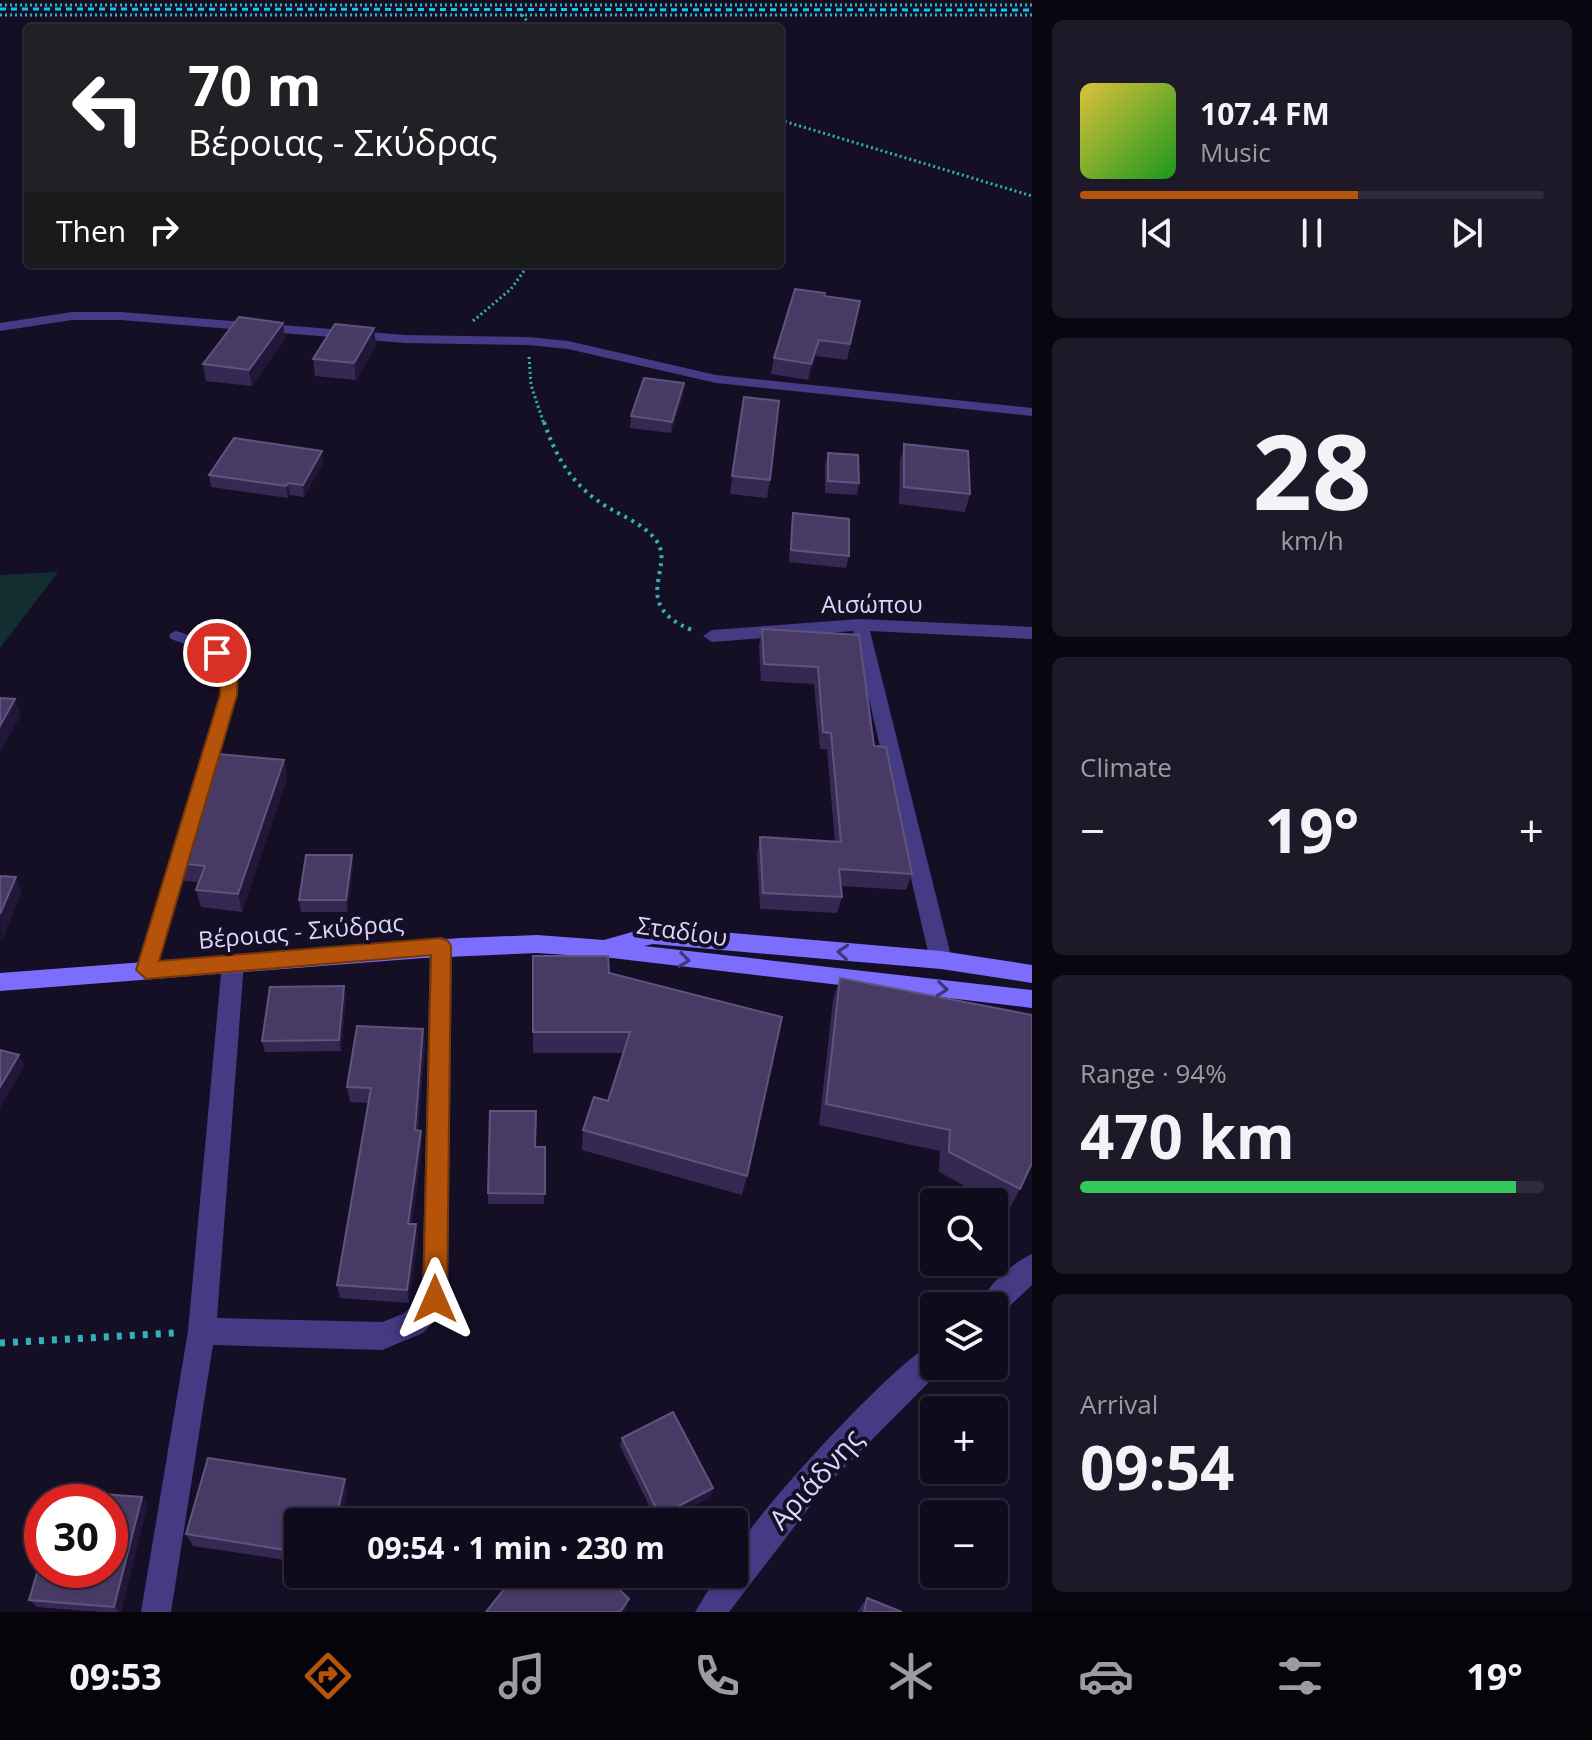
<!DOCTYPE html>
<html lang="en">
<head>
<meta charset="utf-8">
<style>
  :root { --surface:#100b1c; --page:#1e1929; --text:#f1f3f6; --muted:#9c9ba3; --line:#302b3b; --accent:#b45309 }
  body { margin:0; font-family:"Open Sans",sans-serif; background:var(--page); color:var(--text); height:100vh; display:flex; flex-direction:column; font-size:30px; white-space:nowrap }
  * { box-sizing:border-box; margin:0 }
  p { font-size:26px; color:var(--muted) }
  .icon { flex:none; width:44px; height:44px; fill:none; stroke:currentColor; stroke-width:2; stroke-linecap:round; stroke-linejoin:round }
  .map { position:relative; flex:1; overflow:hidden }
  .panel { display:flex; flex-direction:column; gap:20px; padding:20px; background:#09060f; width:560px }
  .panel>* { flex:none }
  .guide { position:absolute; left:24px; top:24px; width:760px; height:244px; border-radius:8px; box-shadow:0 2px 6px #0004,0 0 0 2px var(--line); background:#202124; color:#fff; overflow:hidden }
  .controls { position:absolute; left:920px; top:1188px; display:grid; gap:16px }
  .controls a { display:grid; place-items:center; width:88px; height:88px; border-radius:8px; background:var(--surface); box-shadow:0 2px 6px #0004,0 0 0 2px var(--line); font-size:40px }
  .speed { position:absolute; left:24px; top:1484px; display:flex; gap:16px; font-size:40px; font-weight:700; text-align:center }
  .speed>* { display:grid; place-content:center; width:104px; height:104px; border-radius:50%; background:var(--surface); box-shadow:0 2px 6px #0004,0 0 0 2px var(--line); line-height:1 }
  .speed .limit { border:12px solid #d22; background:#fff; color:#111 }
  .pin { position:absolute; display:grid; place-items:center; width:68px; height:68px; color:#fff; margin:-34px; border:4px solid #fff; border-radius:50%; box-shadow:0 2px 8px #0007 }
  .me { position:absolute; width:88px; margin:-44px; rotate:0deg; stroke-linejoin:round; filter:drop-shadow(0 0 6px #0008) }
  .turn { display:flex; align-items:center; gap:28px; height:168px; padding:0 32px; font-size:36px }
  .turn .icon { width:104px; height:104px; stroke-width:2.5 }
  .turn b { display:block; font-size:56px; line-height:68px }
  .then { display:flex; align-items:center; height:76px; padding:0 32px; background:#0003; gap:16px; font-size:30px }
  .big { font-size:60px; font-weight:700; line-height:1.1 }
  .panel .card { flex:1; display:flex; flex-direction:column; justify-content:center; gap:12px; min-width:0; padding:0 28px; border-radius:12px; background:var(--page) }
  .panel .dial { align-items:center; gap:0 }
  .dial b { font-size:104px; line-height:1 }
  .song { display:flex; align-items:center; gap:24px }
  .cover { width:96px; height:96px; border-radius:12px; background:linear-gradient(135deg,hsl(50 70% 55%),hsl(120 70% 35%)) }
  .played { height:8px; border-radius:4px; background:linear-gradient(90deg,var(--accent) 60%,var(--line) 60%) }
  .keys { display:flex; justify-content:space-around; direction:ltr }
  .heat { display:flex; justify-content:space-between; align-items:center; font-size:44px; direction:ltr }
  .charge { height:12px; border-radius:6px; background:linear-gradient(90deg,#34c759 94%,var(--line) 0) }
  .trip { position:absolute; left:284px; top:1508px; width:464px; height:80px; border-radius:8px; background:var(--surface); box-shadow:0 2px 6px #0004,0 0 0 2px var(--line); font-weight:700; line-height:80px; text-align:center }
  .tab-bar { display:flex; height:128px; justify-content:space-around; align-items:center; background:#06040b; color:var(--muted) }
  .tab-bar .icon { width:56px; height:56px }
  .tab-bar .current { color:var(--accent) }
  .tab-bar b { font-size:36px; color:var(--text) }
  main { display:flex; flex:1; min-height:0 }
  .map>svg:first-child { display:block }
</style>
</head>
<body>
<main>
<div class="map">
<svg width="1032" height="1612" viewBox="0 0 1032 1612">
  <rect width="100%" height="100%" fill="#150f26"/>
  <!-- green -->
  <path fill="#122e30" d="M58 572 0 648V575Z"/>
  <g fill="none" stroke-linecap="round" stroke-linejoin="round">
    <!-- path-far2 -->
    <g stroke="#31b2b6" stroke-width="3" stroke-dasharray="2 3" stroke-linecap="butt">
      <path d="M0 5H1032"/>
      <path d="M0 15H1032"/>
      <path d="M522 15 533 28"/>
      <path d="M780 120 1032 196"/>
      <path d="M473 321 511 289 529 264"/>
      <path d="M529 357 531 385 544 424"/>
    </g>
    <!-- path-far1 -->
    <path stroke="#31b2b6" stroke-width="4" stroke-dasharray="3 5" stroke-linecap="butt" d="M544 422C556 458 574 488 609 508 626 518 647 526 658 543 673 570 630 605 692 630"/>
    <!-- path -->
    <path stroke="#31b2b6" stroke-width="7" stroke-dasharray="5 8" stroke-linecap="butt" d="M0 1343 175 1333"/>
    <!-- service -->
    <path fill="#443b84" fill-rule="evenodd" d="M176 631C209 641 234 648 237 687L155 970 152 975 146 977 140 975 137 970 223 687C220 652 200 650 171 639L169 636 171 633Z"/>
    <!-- minor -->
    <g fill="#443b84" fill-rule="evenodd">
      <path d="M72 312H121L405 335 528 337 568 341 716 375 1032 408V416L716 383 568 349 528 345 405 343 121 320H72L0 331V323Z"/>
      <path d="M860 619 1032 627V639L870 631 952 960 949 966 941 969 933 966 930 960 853 631 712 642 703 636 712 630Z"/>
      <path d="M441 937 449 940 452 946 448 1299 439 1316 423 1333 382 1350 213 1345 171 1612H141L188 1331 222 963 225 957 233 954 241 957 244 963 217 1318 382 1322 403 1314 422 1296 430 946 433 940Z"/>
    </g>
    <!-- tertiary -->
    <g fill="#443b84" fill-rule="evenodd">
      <path d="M1032 1254V1285L1000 1315 994 1318V1306H978C986 1287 1013 1262 1032 1254Z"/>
      <path d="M934 1343V1366L944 1367 824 1488 729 1612H695L718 1574H734C734 1566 732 1557 736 1550 757 1512 898 1358 934 1343Z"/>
    </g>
    <!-- secondary -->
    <path fill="#7d6dfd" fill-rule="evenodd" d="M653 926 941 951 1032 965V983L941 969 653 944 644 946 1032 990V1008L612 958 537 953 423 958 0 991V973L461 938 537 935 604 940Z"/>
    <!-- rail -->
    <path stroke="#04cdfb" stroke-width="3" stroke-dasharray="6 5" stroke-linecap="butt" d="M0 9 1032 10"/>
  </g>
  <!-- wall -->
  <g fill="#352953">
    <path d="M825 296 860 301 847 360 816 356 808 380 771 374 774 358Z"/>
    <path d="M283 323 285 339 252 386 206 381 203 364Z"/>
    <path d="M376 345 356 380 315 376 313 359Z"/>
    <path d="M683 395 671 433 630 428 631 416Z"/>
    <path d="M744 397 770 480 767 498 730 494Z"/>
    <path d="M904 444 970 494 965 512 899 504 900 461Z"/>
    <path d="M828 453 859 483 857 495 825 493V465Z"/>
    <path d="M323 463 304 497 290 495 288 498 211 487 209 475Z"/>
    <path d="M793 513 849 556 846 568 789 562 791 526Z"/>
    <path d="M762 629 859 635 874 746 912 874 906 890 841 886 842 897 837 913 760 909 757 854 760 837 835 842 827 749H820L814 684 761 681 759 646Z"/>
    <path d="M284 760 287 778 242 912 201 907 196 890 199 882 184 881 179 863Z"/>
    <path d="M353 867 347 912H301L299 900Z"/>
    <path d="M533 956 609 973 747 1176 742 1195 582 1150 583 1130 608 1101 623 1053H533Z"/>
    <path d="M840 978 1020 1189 1009 1210 939 1172 940 1151 819 1125 833 1000Z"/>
    <path d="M344 986 346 998 341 1051 265 1052 262 1041Z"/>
    <path d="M423 1029 425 1044 418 1130 422 1145 412 1224H416L418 1238 409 1303 340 1298 337 1285 369 1103 350 1102 347 1087Z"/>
    <path d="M535 1147H545L544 1204H488V1193Z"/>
    <path d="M622 1438 713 1488 710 1497 662 1522H657L620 1446Z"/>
    <path d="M348 1491 298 1522V1562L193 1546 186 1534Z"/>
    <path d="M142 1497 147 1505 121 1612H101L37 1607 29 1600Z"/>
    <path d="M867 1598 902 1612H857Z"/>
  </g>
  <!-- shaded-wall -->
  <g fill="#201739">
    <path d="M283 323 285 339 252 386 249 370Z"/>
    <path d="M374 328 376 345 356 380 354 363Z"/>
    <path d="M819 340 816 356 808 380 811 364Z"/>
    <path d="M684 383 683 395 671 433 672 422Z"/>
    <path d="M322 451 323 463 304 497 303 485Z"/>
    <path d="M288 483 290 495 288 498 286 486Z"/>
    <path d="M15 699 21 715 0 752V726Z"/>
    <path d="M284 760 287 778 242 912 238 894Z"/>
    <path d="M352 855 353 867 347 912 346 900Z"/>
    <path d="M16 877 22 892 1 943 0 914Z"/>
    <path d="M344 986 346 998 341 1051 339 1040Z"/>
    <path d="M423 1029 425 1044 416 1145 415 1130Z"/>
    <path d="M19 1055 25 1066 0 1108V1087Z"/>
    <path d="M421 1131 422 1145 410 1238 408 1224Z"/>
    <path d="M416 1224 418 1238 409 1303 407 1290Z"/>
    <path d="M345 1479 348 1491 342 1522H335Z"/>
    <path d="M713 1488 710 1497 662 1522H659L660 1516Z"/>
    <path d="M142 1497 147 1505 121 1612H119L114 1607Z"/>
    <path d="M629 1599 625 1612H620Z"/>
  </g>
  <!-- building -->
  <g fill="#473b65" stroke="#5e547d" stroke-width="2">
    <path d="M795 289 825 293 824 296 860 301 850 344 819 340 811 364 774 358Z"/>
    <path d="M239 317 283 323 249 370 203 364Z"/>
    <path d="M335 324 374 328 354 363 313 359Z"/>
    <path d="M644 378 684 383 672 422 631 416Z"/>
    <path d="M744 397 779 401 770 480 732 476Z"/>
    <path d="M234 438 322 451 303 485 288 483 286 486 209 475Z"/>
    <path d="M904 444 968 451 970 494 904 487Z"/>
    <path d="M828 453 858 455 859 483 828 481Z"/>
    <path d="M793 513 849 519V556L791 550Z"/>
    <path d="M762 629 859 635 874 746 886 747 912 874 839 869 842 897 763 893 760 837 841 842 831 733 823 732 818 667 764 664Z"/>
    <path d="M0 698 15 699 0 726Z"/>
    <path d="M218 754 284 760 238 894 196 890 205 866 179 863Z"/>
    <path d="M306 855H352L346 900H299Z"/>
    <path d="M0 876 16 877 0 914Z"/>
    <path d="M533 956H608L609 973 782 1017 747 1176 583 1130 594 1097 608 1101 630 1032H533Z"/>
    <path d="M840 978 1032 1015V1163L1020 1189 949 1152 950 1130 826 1104Z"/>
    <path d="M344 986 339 1040 262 1041 270 987Z"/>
    <path d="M357 1026 423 1029 415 1130 421 1131 408 1224H416L407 1290 337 1285 371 1088 347 1087Z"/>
    <path d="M0 1050 19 1055 0 1087Z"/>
    <path d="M490 1111H536L535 1147H545V1194L488 1193Z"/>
    <path d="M673 1412 713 1488 660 1516 622 1438Z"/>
    <path d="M208 1458 345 1479 335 1522H298V1552L186 1534Z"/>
    <path d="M61 1491 142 1497 114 1607 29 1600 42 1556V1570H110V1502H57Z"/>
    <path d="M516 1574H603L629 1599 620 1612H486Z"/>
    <path d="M867 1598 902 1612H864Z"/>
  </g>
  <!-- one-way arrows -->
  <defs><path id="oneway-chevron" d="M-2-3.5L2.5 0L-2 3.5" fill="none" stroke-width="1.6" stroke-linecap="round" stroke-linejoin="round" transform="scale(2)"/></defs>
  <g stroke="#3f357c">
    <use href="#oneway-chevron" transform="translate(843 952) rotate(-175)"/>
    <use href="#oneway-chevron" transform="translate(684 960) rotate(7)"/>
    <use href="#oneway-chevron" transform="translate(942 989) rotate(6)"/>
  </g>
  <!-- route -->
  <path fill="#b45309" stroke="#753606" stroke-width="2" d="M217 648 223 649 238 667 237 695 159 961 441 938 448 941 451 946 447 1299 443 1307 435 1310 426 1307 423 1299 431 955 146 979 136 970 220 695 221 668 209 653Z"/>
  <g text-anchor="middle" stroke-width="8" stroke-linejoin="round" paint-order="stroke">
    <!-- street labels -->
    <g font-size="24" fill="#ddd5fe" stroke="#150f26">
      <text x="872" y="613">Αισώπου</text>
      <text transform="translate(301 932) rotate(-5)" y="8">Βέροιας - Σκύδρας</text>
      <text transform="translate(682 932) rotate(8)" y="8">Σταδίου</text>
    </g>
    <!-- near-street labels -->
    <g font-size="28" fill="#ddd5fe" stroke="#150f26">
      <text transform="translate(816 1479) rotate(-48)" y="10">Αριάδνης</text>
    </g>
  </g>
</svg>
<div class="controls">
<a><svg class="icon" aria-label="search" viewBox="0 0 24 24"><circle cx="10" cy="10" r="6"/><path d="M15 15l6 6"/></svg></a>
<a><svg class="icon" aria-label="layers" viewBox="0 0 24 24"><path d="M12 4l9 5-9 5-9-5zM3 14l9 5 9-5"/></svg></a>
<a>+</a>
<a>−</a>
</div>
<div class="speed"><div class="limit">30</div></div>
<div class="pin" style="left:217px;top:653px;background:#d93025"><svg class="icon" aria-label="arrive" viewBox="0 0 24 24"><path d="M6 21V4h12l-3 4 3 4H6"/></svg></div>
<svg class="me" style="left:435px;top:1299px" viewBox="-20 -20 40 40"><path d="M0-17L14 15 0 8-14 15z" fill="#b45309" stroke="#fff" stroke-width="4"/></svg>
<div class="trip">09:54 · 1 min · 230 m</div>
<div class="guide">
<div class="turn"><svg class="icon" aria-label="left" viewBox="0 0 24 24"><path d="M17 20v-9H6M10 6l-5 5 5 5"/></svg><div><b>70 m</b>Βέροιας - Σκύδρας</div></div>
<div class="then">Then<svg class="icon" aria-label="right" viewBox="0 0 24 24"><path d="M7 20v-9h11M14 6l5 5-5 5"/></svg></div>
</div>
</div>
<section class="panel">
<div class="card">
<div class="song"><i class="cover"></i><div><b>107.4 FM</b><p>Music</p></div></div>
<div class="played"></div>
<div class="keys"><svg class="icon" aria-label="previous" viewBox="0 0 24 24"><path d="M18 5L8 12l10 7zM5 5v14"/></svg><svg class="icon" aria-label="pause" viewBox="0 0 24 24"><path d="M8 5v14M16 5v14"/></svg><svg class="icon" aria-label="next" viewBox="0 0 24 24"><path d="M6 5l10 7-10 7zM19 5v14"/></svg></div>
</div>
<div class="card dial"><b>28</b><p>km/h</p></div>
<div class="card"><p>Climate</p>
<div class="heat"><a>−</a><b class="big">19°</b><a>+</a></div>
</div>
<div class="card"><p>Range · 94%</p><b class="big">470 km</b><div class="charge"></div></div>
<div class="card"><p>Arrival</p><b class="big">09:54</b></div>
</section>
</main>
<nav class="tab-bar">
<b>09:53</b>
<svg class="icon current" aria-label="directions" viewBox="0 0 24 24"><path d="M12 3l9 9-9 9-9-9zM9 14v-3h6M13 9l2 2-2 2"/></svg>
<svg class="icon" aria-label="music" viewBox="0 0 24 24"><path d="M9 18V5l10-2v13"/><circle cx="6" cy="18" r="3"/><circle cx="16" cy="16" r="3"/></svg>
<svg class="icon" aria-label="phone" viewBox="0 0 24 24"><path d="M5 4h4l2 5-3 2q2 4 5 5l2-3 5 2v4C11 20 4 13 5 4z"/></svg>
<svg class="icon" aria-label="climate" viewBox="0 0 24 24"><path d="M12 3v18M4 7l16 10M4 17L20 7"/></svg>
<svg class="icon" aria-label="car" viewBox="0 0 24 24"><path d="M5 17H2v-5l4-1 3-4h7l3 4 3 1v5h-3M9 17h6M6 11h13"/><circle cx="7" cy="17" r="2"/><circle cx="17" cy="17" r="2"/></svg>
<svg class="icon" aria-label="filters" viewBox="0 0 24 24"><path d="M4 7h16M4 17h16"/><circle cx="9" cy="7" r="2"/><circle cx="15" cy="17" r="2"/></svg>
<b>19°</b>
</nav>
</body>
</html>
